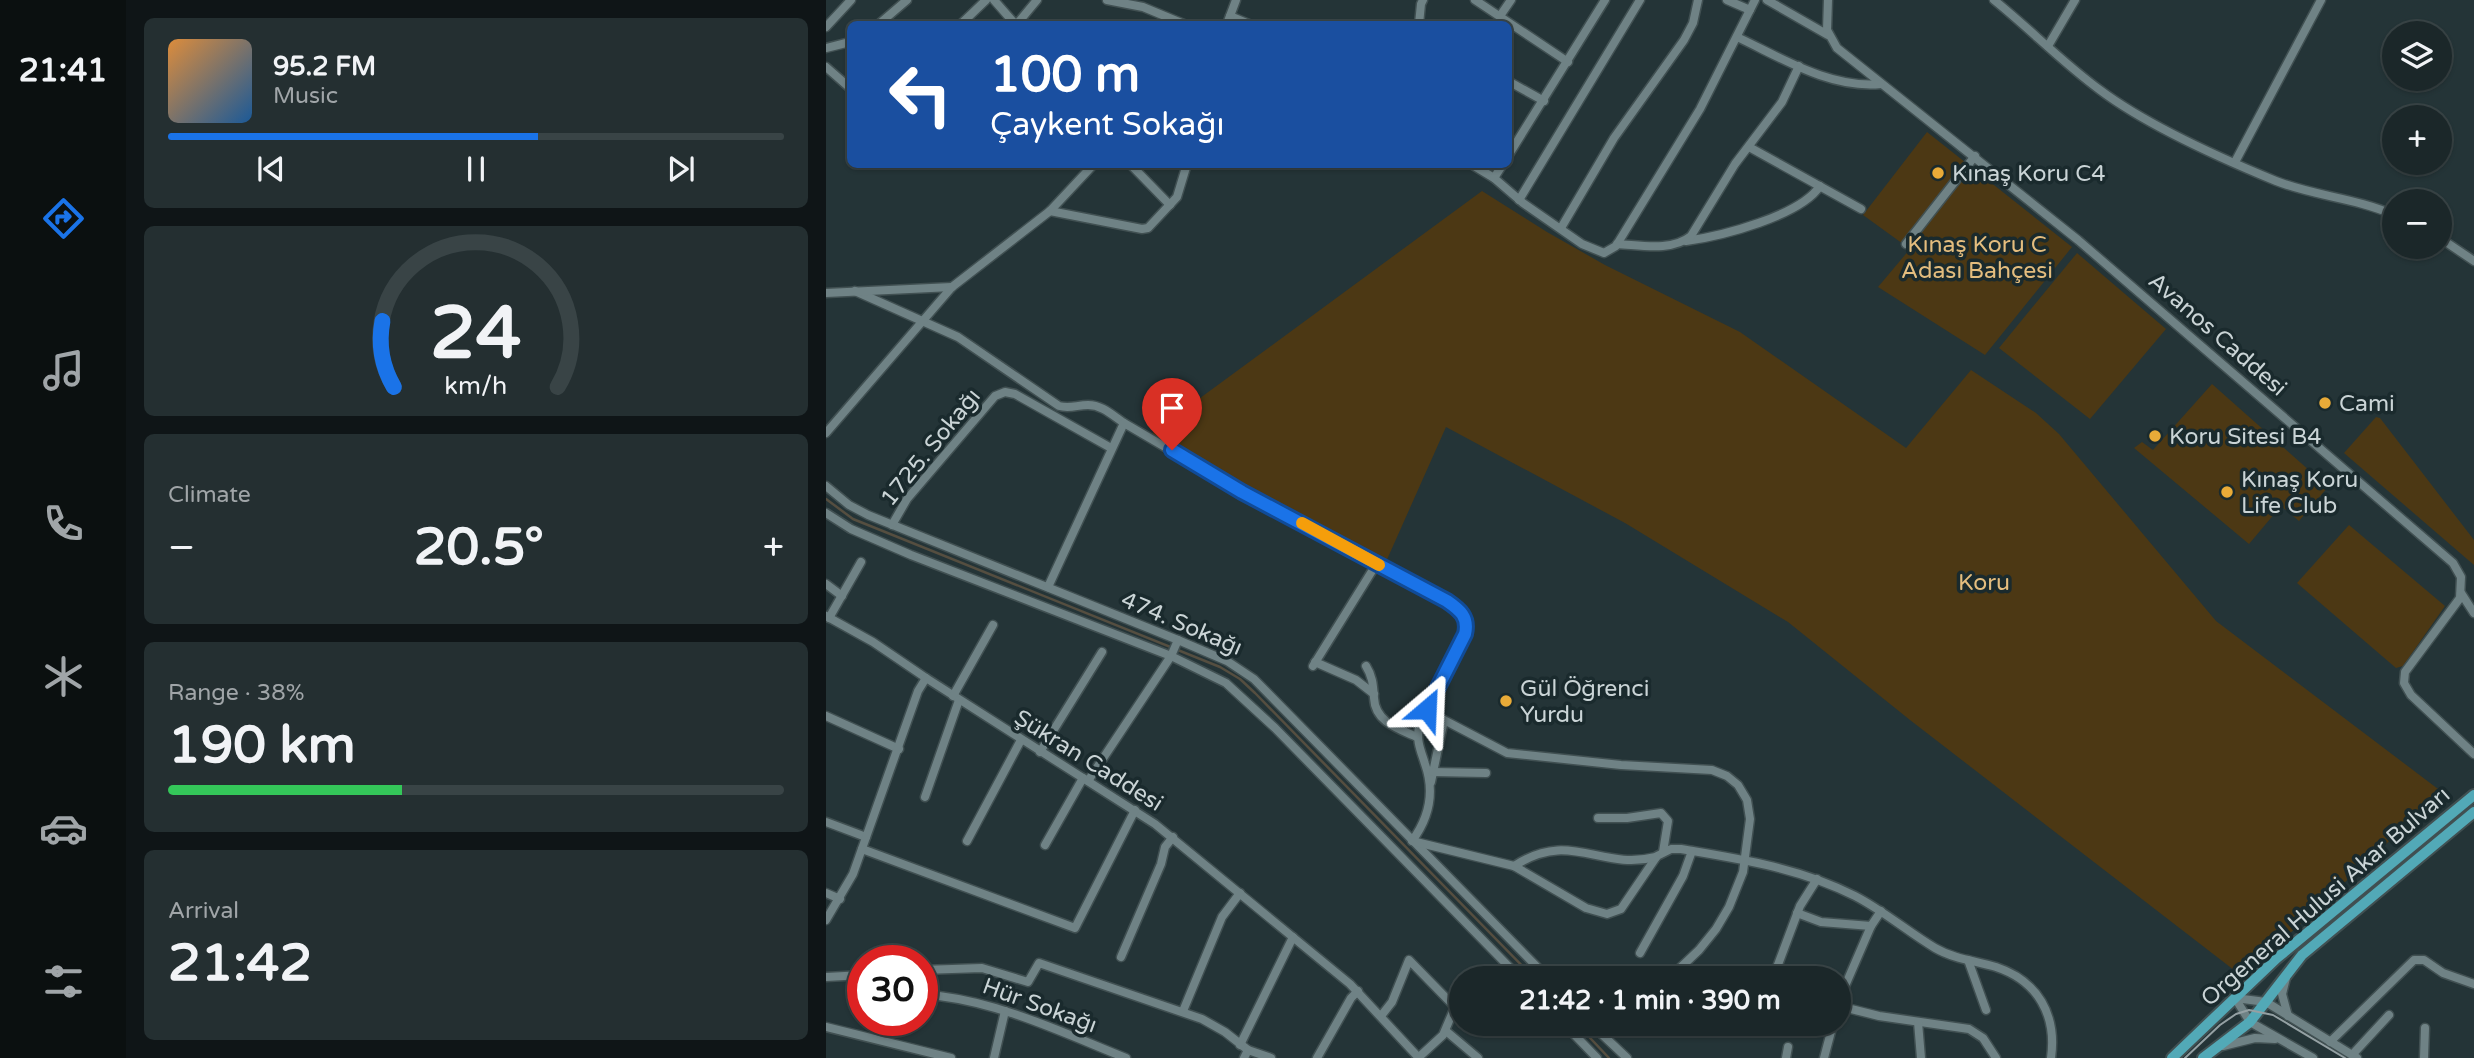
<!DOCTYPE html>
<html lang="en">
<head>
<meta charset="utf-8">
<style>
  :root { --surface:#1b2729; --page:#242f31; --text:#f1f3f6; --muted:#a0a5a8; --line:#394446; --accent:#1a73e8 }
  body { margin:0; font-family:"Varela Round",sans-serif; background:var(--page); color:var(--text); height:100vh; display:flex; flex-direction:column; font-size:26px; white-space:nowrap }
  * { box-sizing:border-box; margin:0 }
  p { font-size:23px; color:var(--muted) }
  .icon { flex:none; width:38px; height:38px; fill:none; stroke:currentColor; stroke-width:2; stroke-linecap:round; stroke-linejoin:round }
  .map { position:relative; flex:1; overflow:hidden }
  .details { display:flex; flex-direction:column; gap:18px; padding:18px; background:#0f1517; width:700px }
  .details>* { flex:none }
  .banner { position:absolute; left:21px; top:21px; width:665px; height:147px; border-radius:10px; box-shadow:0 2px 5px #0004,0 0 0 2px var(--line); background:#1a4fa0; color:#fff; overflow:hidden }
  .controls { position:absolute; left:1556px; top:21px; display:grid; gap:14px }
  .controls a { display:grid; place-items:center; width:70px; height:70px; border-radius:50%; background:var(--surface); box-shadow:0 2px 5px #0004,0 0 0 2px var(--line); font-size:35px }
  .speed { position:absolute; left:21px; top:945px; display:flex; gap:14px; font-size:35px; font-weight:700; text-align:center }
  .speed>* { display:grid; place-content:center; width:91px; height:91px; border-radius:50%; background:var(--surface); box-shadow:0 2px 5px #0004,0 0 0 2px var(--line); line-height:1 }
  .speed .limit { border:10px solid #d22; background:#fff; color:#111 }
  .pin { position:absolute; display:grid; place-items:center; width:60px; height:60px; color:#fff; margin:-72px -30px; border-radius:50% 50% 50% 0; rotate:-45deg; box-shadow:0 0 7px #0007 }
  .pin .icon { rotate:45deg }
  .me { position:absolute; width:77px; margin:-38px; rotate:26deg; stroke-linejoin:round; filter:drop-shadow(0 0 5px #0008) }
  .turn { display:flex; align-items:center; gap:24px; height:147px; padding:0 28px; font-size:32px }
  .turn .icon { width:91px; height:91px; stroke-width:2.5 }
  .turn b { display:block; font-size:49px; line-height:60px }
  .big { font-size:52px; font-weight:700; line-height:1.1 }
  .details .card { flex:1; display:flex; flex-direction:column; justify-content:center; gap:10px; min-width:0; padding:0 24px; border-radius:10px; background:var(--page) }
  .details .dial { align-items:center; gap:0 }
  .dial svg { height:182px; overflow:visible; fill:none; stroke:var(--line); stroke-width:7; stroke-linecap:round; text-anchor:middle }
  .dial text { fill:var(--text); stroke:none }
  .song { display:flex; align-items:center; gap:21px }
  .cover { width:84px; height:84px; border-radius:10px; background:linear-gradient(135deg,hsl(30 70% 55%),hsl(210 70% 35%)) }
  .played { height:7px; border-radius:4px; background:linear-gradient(90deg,var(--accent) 60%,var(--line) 60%) }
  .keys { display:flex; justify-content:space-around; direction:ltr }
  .heat { display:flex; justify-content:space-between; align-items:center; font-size:38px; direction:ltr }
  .charge { height:10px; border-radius:5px; background:linear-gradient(90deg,#34c759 38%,var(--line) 0) }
  .trip { position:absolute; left:623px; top:966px; width:402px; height:70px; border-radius:35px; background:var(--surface); box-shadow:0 2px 5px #0004,0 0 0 2px var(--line); font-weight:700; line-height:70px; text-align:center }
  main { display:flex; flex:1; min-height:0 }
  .menu { display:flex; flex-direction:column; width:126px; justify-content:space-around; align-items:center; background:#0b1010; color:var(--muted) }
  .menu .icon { width:49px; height:49px }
  .menu .on { color:var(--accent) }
  .menu b { font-size:32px; color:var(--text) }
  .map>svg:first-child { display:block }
</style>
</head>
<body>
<main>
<nav class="menu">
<b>21:41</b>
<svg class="icon on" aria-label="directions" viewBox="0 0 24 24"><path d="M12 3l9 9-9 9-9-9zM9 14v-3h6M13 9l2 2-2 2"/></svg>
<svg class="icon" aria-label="music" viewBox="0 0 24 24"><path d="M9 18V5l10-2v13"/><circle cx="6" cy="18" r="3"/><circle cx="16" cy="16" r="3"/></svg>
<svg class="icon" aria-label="phone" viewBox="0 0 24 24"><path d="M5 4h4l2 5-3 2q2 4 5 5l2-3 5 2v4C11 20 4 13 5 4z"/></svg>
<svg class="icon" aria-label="climate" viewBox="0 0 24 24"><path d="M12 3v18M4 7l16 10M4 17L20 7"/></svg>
<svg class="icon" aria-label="car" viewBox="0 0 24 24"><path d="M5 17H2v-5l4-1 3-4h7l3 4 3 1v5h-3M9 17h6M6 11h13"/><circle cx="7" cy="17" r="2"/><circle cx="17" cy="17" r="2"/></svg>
<svg class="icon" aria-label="filters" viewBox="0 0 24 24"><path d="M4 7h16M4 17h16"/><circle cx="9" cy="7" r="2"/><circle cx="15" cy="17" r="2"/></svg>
</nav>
<section class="details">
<div class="card">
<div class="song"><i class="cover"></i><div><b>95.2 FM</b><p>Music</p></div></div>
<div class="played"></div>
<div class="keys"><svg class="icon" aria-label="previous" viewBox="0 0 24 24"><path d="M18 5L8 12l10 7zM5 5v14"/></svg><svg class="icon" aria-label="pause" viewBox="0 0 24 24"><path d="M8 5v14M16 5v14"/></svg><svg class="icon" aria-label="next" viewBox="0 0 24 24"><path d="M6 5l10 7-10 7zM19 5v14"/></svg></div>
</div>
<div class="card dial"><svg viewBox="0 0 100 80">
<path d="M14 69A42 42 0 1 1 86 69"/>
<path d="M14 69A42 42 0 0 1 9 40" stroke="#1a73e8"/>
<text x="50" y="56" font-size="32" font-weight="700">24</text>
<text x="50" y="72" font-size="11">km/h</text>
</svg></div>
<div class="card"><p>Climate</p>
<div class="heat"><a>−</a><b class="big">20.5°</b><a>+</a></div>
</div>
<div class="card"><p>Range · 38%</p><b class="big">190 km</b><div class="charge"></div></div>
<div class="card"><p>Arrival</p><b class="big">21:42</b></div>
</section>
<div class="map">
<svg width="1648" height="1058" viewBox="0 0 1648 1058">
  <rect width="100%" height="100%" fill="#243437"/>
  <!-- green -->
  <g fill="#4c3814">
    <path d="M1101 132 1246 247 1159 355 1052 287 1084 249 1037 215Z"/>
    <path d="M656 191 721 232 779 265 914 332 1080 448 1145 370 1210 413 1233 434 1390 621 1616 792 1417 977 1084 720 962 622 799 523 620 427 559 564 473 519 325 434Z"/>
    <path d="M1251 253 1340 329 1264 419 1173 348Z"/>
    <path d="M1386 384 1502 487 1473 521 1455 506 1423 544 1308 448 1316 442 1327 450Z"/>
    <path d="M1550 417 1554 418 1648 540V565L1518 453Z"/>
    <path d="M1523 525 1619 606 1577 666 1570 668 1471 583Z"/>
  </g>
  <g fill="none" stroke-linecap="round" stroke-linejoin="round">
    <!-- stream -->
    <g stroke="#554e40" stroke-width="2.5">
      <path d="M0 499 27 519 394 667 414 679 429 693 708 978"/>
      <path d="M751 1024 783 1058"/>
    </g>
    <defs>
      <g id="minor">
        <path d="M168 0 189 24"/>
        <path d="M281 0 317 7 358 24"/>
        <path d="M649 0 742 62"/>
        <path d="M901 0 924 10"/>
        <path d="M941 0 1002 35"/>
        <path d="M1002 0 1001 30 1011 48 1252 240 1627 563 1635 577 1634 598 1579 672 1578 683 1585 695 1648 754"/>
        <path d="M1168 0C1204 29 1237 63 1274 90 1322 126 1394 158 1450 181 1488 196 1530 198 1568 215"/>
        <path d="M404 16 423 24"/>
        <path d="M674 16 685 0"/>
        <path d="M53 24 81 0"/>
        <path d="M135 24 160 0"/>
        <path d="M191 24 211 0"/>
        <path d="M401 24 410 0"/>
        <path d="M593 24 595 4 597 0"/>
        <path d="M0 27 25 0"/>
        <path d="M911 37C956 58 1004 89 1055 84"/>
        <path d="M1222 46 1249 0"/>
        <path d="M0 48 24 42"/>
        <path d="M0 67 24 88"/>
        <path d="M682 81 718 101"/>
        <path d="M923 147 1035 209"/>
        <path d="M682 156 779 0"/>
        <path d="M1409 162 1495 0"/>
        <path d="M304 164 344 205"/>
        <path d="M645 164 668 178 697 203 756 244 778 253 790 246 874 109 929 0"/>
        <path d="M668 178 677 164"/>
        <path d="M693 200 814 0"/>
        <path d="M224 211 316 229 322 228 351 197 361 164"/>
        <path d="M735 228 788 138 858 40 867 23 872 0"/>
        <path d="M1614 238 1648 261"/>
        <path d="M860 241C896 236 974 216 994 186"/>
        <path d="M791 244C814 245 845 252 865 236L909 164 956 102 973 66"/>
        <path d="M1080 244 1149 156"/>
        <path d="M29 291 132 337 233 406C244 409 251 405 262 405 276 405 286 415 298 423"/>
        <path d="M0 293 126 287"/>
        <path d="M0 433 126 287 224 211 268 164"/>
        <path d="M0 486 23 505 42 515 352 640 401 661 428 679 722 978"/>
        <path d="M0 513 25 529 85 555 345 656 400 683 449 728 694 978"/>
        <path d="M66 525 81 499 169 396 179 392 189 394 285 448"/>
        <path d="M0 584 16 596"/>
        <path d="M222 587 298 423 416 492 621 601C634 611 643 617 639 634L593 727C590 741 595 751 599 764 609 792 603 818 586 841L688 866 760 908 781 914 795 909 831 856 845 849H855C915 859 974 868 1029 896 1058 911 1082 932 1109 948 1128 959 1150 961 1170 967 1212 981 1231 1015 1225 1058"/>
        <path d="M1635 593 1648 613"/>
        <path d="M0 616 47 642 100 678 329 824 524 984 593 1058"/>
        <path d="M3 618 35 562"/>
        <path d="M489 662 530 680 548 694"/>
        <path d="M487 666 551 563"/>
        <path d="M540 666C547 677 547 686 548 698 549 722 573 729 591 737"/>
        <path d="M127 696 167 625"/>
        <path d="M601 709 618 720 605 782"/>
        <path d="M0 716 73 749"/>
        <path d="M618 720 681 753 795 765 886 770 901 776 912 785 921 800 924 819 917 872 903 907 890 929 873 950 854 968"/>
        <path d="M214 752 276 652"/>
        <path d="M607 772 660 773"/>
        <path d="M262 781 345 656 352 640"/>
        <path d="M99 797 133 700"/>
        <path d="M772 818H801L835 813 842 821 837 852"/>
        <path d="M0 822 40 837"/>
        <path d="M141 841 195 740"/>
        <path d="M219 845 257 778"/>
        <path d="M36 849 249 928 309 810"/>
        <path d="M688 866C745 829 773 871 830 857"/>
        <path d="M0 893 14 899"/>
        <path d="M971 913 995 922 1045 926"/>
        <path d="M0 920 27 874 92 691 100 678"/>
        <path d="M814 953 857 876 866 851"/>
        <path d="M295 957 335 864 339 847 347 837"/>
        <path d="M1142 960 1160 1010"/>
        <path d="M96 970 156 968 202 982 213 963 376 1019 399 1032 422 1050 418 1058"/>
        <path d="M0 977 37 975"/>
        <path d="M785 978 786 972"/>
        <path d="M947 978 974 906 991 879"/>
        <path d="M1460 978 1456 994 1462 1016"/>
        <path d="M113 996C178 1004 240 1034 300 1058"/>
        <path d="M1409 998 1440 1002 1531 1058"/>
        <path d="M1409 998 1424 1022 1487 1058"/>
        <path d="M1013 1000 1045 926 1055 911"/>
        <path d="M1013 1006 1053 1016 1143 1029 1157 1038 1170 1058"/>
        <path d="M357 1011 396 917 414 893"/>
        <path d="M555 1016 566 1002 583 960 629 1007 617 1035 592 1058"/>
        <path d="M1092 1022 1095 1058"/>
        <path d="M738 1024 771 1058"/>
        <path d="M765 1024 801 1058"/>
        <path d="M0 1027 125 1058"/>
        <path d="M620 1031 652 1058"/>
        <path d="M1504 1042 1588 960H1598L1617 973 1648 984"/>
        <path d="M414 1045 467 937"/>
        <path d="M1397 1046 1429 1038 1449 1039"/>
        <path d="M422 1050 445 1058"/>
        <path d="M1526 1055 1563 1015"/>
        <path d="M168 1058 179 1011"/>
        <path d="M491 1058 525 998 532 991"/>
        <path d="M960 1058 962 1047"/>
        <path d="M998 1058 1007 1024"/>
        <path d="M1598 1058 1599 1028"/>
      </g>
      <g id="major">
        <path d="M1346 1058 1451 958 1648 795"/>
        <path d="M1377 1058 1424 1022 1476 955 1648 812"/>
      </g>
    </defs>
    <!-- minor casing -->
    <use href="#minor" stroke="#415052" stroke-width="11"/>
    <!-- major casing -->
    <use href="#major" stroke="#415052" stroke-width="14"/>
    <!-- minor -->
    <use href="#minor" stroke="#6f8285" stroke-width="8"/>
    <!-- major -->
    <use href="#major" stroke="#52a9b7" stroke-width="10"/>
    <!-- tram -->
    <path stroke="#94a0a3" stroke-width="2" d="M1359 1058 1394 1025 1410 1014 1423 1010 1447 1015 1519 1058"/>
  </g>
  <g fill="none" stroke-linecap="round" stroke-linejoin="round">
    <defs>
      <path id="route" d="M346 450 416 492 621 601C634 610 643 617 639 634L601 709"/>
    </defs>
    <!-- route casing -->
    <use href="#route" stroke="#114b97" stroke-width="18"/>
    <!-- route -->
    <use href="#route" stroke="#1a73e8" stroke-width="12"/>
    <!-- slow -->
    <path stroke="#f59e0b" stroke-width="12" d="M476 523 553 565"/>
  </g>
  <!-- markers -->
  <g fill="#e9ab38" stroke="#1a2a2d" stroke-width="2.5">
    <circle cx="1112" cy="173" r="7"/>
    <circle cx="1499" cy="403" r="7"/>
    <circle cx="1329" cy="436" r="7"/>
    <circle cx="1401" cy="492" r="7"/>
    <circle cx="680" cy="701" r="7"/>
  </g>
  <g text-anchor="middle" stroke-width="7" stroke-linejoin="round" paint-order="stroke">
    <!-- poi labels -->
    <g font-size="23" fill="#cad4d6" stroke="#1a2a2d" text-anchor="start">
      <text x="1126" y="181">Kınaş Koru C4</text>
      <text x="1513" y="411">Cami</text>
      <text x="1343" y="444">Koru Sitesi B4</text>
      <text x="1415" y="487">Kınaş Koru<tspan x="1415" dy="26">Life Club</tspan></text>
      <text x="694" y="696">Gül Öğrenci<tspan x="694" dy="26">Yurdu</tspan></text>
    </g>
    <!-- park labels -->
    <g font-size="23" fill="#e4bd7e" stroke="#1a2a2d">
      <text x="1151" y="252">Kınaş Koru C<tspan x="1151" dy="26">Adası Bahçesi</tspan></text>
      <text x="1158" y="590">Koru</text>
    </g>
    <!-- street labels -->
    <g font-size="23" fill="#cad4d6" stroke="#1a2a2d">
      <text transform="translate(1392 334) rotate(41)" y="8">Avanos Caddesi</text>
      <text transform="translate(104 447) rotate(-51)" y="8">1725. Sokağı</text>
      <text transform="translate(356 623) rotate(23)" y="8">474. Sokağı</text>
      <text transform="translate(263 760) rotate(32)" y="8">Şükran Caddesi</text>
      <text transform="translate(1499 896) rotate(-41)" y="8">Orgeneral Hulusi Akar Bulvarı</text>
      <text transform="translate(214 1005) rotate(20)" y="8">Hür Sokağı</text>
    </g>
  </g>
</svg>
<div class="controls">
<a><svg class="icon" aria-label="layers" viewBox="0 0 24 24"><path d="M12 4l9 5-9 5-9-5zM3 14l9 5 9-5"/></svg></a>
<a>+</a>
<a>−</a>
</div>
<div class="speed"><div class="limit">30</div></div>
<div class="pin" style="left:346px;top:450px;background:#d93025"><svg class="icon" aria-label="arrive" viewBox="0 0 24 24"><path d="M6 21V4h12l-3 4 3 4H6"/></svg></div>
<svg class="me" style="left:601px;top:709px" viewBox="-20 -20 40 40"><path d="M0-17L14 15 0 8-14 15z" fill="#1a73e8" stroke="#fff" stroke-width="4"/></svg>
<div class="trip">21:42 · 1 min · 390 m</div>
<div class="banner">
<div class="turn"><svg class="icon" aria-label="left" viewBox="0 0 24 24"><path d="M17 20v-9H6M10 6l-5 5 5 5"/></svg><div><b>100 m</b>Çaykent Sokağı</div></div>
</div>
</div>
</main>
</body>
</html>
